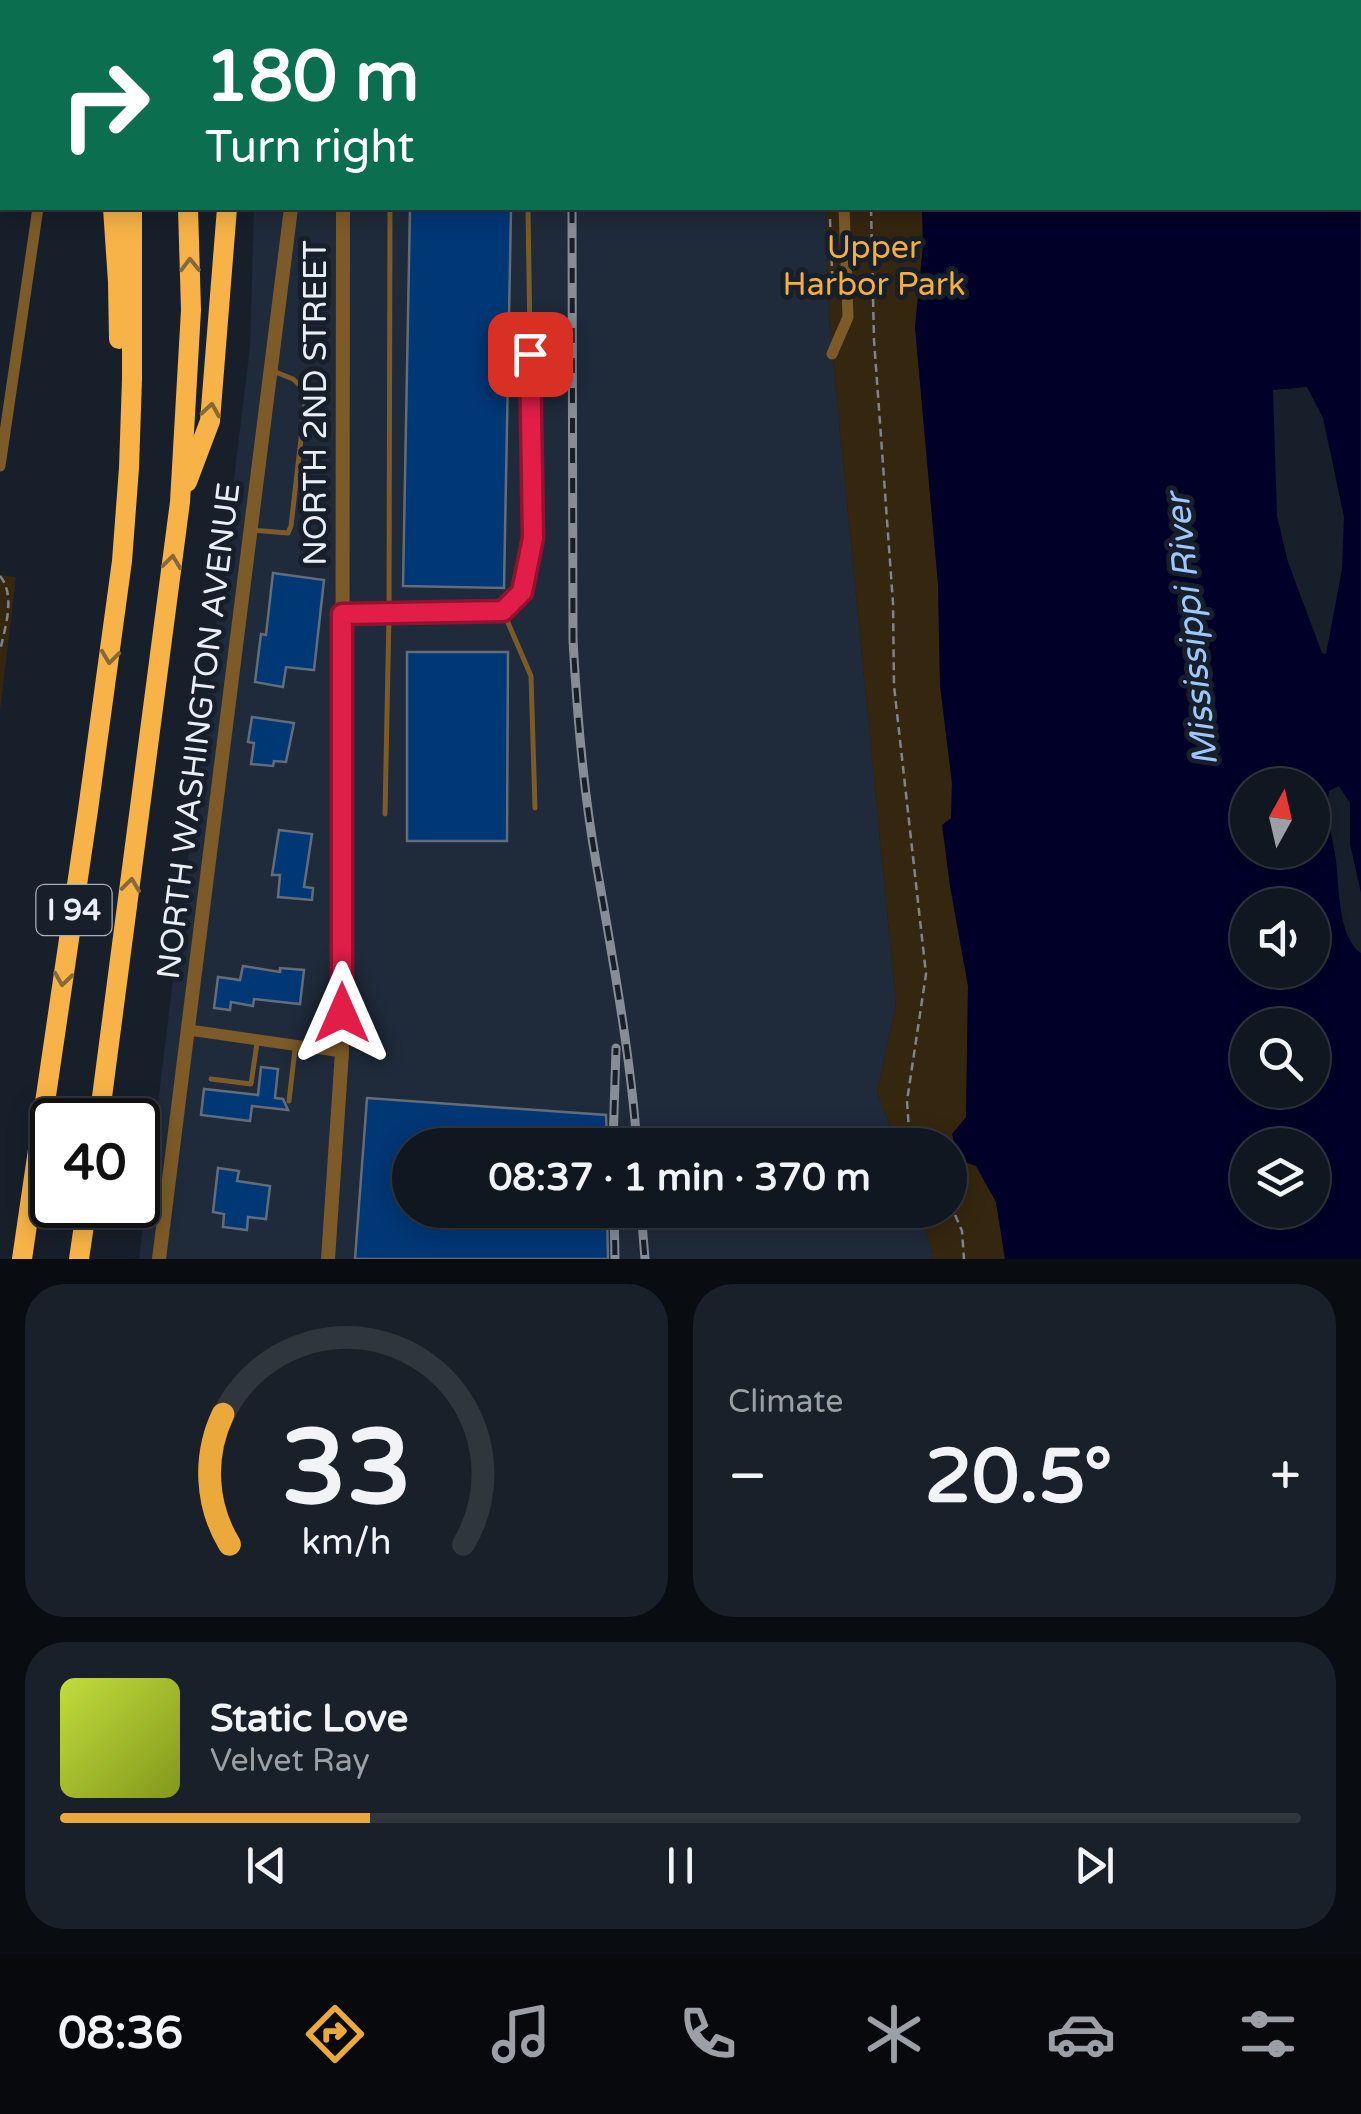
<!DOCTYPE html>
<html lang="en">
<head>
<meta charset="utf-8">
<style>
  :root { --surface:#111720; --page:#1a2029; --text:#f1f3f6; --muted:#9c9fa5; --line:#30363e; --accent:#eca93b }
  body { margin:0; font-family:"Varela Round",sans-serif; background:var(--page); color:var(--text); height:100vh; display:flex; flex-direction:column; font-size:38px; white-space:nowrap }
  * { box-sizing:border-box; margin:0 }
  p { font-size:32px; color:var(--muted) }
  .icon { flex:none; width:55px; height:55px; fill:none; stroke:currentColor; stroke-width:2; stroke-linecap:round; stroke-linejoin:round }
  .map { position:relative; height:1259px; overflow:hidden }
  .side { display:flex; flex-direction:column; gap:25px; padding:25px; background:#090d12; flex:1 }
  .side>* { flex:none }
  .top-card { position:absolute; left:0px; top:0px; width:1362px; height:210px; box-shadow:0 5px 25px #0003,0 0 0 2px var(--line); background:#0b6e4f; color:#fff; overflow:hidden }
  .needle { width:65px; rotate:8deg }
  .tools { position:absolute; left:1230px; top:768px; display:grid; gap:20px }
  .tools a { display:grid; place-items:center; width:100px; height:100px; border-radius:50%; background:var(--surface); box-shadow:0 5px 25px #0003,0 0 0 2px var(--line); font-size:50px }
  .speed { position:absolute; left:30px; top:1098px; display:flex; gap:20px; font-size:50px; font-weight:700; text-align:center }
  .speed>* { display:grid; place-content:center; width:130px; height:130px; border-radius:50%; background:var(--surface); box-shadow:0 5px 25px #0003,0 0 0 2px var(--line); line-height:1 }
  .speed .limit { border:5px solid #111; border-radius:15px; background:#fff; color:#111 }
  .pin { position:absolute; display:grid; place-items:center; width:85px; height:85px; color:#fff; margin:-42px; border-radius:20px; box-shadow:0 5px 15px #0006 }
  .me { position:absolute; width:110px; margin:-55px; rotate:0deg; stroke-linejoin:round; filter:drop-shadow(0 0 8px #0008) }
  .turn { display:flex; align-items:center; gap:35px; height:210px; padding:0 40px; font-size:45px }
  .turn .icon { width:130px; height:130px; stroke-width:2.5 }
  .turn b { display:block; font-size:70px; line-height:85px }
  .big { font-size:75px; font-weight:700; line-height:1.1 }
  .side .tile { flex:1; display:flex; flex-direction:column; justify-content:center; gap:15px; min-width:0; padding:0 35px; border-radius:40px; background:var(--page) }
  .side .dial { align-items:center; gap:0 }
  .dial svg { height:260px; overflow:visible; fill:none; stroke:var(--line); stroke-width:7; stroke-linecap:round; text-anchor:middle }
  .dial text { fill:var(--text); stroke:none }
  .song { display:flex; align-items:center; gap:30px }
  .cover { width:120px; height:120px; border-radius:15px; background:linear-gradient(135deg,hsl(70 70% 55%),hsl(70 70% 35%)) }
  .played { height:10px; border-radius:5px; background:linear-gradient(90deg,var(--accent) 25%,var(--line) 25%) }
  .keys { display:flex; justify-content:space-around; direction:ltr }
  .heat { display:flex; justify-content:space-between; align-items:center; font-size:55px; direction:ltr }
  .side .tiles { flex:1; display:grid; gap:25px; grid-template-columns:1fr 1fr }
  .tile:last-child { grid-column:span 2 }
  .trip { position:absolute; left:392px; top:1128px; width:575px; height:100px; border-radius:50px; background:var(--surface); box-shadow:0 5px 25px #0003,0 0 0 2px var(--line); font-weight:700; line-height:100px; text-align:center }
  .menu { display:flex; height:160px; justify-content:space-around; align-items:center; background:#07090d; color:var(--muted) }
  .menu .icon { width:70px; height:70px }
  .menu .selected { color:var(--accent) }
  .menu b { font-size:45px; color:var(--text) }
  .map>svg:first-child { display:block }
</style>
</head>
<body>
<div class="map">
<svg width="1361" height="1259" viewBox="0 0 1361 1259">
  <rect width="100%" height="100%" fill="#171f2a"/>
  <!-- built -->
  <g fill="#1f2a3a">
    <path d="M252 0H807L809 2H252Z"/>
    <path d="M254 208H826L829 319 896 1004 877 1092 897 1145H410V1210H921L933 1259H139L250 347Z"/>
  </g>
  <!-- green -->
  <g fill="#35260f">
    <path d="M826 208H922L923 246 915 327 938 584 940 685 952 783 950 886 968 986 966 1118 976 1166 996 1202 1005 1259H933L921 1210H950V1145H897L877 1092 896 1004 829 319Z"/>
    <path d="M0 575 16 577 0 711Z"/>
  </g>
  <!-- water -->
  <path fill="#000029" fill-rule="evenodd" d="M1360 61 1361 893 1350 844V803L1339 786 1329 791C1325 817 1331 830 1335 854 1340 881 1336 936 1361 953V1259H1005L996 1202 976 1166 961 1161 956 1152 952 1134 966 1117 968 986 950 886 942 825 951 818 952 783 940 685 938 584 915 327 923 246 922 208H1360ZM1307 387 1323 418 1344 517 1342 569 1326 654 1322 653 1288 562 1277 516 1273 390ZM1248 785H1312V850H1248ZM1248 905H1312V970H1248ZM1248 1025H1312V1090H1248ZM1248 1145H1312V1210H1248Z"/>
  <!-- building -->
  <g fill="#003775" stroke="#636d7a" stroke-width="2.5">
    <path d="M410 208H511L504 588 403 586Z"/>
    <path d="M273 573 324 580 314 670 286 667 283 687 255 682 261 634 266 635Z"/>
    <path d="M407 652H508L507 841H407Z"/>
    <path d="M252 717 294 723 286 762 274 761 273 766 251 764 254 743 248 742Z"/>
    <path d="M279 830 312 834 304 887 313 888 312 900 278 897 280 875H272Z"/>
    <path d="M243 966 280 972V968L304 970 300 1004 254 999 253 1006 231 1002 230 1010 214 1008 218 977 240 980Z"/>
    <path d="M261 1067 278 1069 275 1098 283 1099 288 1110 252 1106 250 1121 201 1115 204 1089 258 1095Z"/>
    <path d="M367 1098 606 1115 607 1145H410V1210H607L608 1259H355Z"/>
    <path d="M218 1168 239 1171 237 1181 270 1186 266 1219 248 1217 247 1230 223 1227 224 1214 213 1212Z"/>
  </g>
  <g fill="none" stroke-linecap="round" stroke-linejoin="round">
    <!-- path -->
    <g stroke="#7e848e" stroke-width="2.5" stroke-dasharray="8 5" stroke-linecap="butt">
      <path d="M811 0 813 2"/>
      <path d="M852 0V2"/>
      <path d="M863 0V2"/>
      <path d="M903 0V2"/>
      <path d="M871 208 874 340 893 603 894 686 926 974 907 1101 910 1145"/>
      <path d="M830 219 833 296"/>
      <path d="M0 576C16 596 5 627 0 651"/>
      <path d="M950 1203 962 1231 964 1259"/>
    </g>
    <!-- service -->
    <g stroke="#7d5b28" stroke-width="5">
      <path d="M502 2V0"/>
      <path d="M250 530 288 533 291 526 305 404 304 389 293 379 273 371"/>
      <path d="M503 611 531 676 535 808"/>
      <path d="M346 615 503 611 522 592 533 538 528 208"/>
      <path d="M385 814 389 614 390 208"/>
      <path d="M211 1079 251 1084 257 1043"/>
      <path d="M289 1101 295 1049"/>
    </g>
    <!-- minor -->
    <g stroke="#7d5b28" stroke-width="11">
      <path d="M828 0 829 2"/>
      <path d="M0 116H2"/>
      <path d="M832 354 848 317 844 208"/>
      <path d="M0 466 38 208"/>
      <path d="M189 1030 342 1052"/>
    </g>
    <!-- tertiary -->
    <g stroke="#7d5b28" stroke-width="14">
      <path d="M338 0V2"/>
      <path d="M311 2V0"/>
      <path d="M159 1259 291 208"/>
      <path d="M328 1259 342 1052 343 208"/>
    </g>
    <!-- motorway -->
    <g stroke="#f7b347" stroke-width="20">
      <path d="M55 0 56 2"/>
      <path d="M116 0V2"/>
      <path d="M166 0V2"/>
      <path d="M222 0V2"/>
      <path d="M113 208 118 282 119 339"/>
      <path d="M187 482 210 421 227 208"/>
      <path d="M99 1120 180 502 191 310 188 208"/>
      <path d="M22 1259 88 810 122 561 129 468 132 379V208"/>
      <path d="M79 1259 87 1205"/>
    </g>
    <defs>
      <g id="rail">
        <path d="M571 0V2"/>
        <path d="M572 208 573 640C577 714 583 789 596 862 612 956 630 1050 637 1145"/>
        <path d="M613 1145 616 1048"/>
        <path d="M614 1210 615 1259"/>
        <path d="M641 1210 645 1259"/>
      </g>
    </defs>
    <!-- rail casing -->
    <use href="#rail" stroke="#868d96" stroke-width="9"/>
    <!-- rail -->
    <use href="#rail" stroke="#171f2a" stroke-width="5" stroke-dasharray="15" stroke-linecap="butt"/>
  </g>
  <!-- one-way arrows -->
  <defs><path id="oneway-chevron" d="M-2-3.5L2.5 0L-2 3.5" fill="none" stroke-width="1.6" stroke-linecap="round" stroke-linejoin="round" transform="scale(2.5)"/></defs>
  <g stroke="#876938">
    <use href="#oneway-chevron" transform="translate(190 265) rotate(-91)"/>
    <use href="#oneway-chevron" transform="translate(211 410) rotate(-81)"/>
    <use href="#oneway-chevron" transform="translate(172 562) rotate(-83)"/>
    <use href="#oneway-chevron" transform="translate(110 657) rotate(97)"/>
    <use href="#oneway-chevron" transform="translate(131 885) rotate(-83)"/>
    <use href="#oneway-chevron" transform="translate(63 979) rotate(98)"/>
  </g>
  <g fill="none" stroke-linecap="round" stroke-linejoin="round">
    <defs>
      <path id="route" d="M342 1013V614L503 611 522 592 533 538 530 354"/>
    </defs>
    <!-- route casing -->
    <use href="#route" stroke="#92132f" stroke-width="25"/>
    <!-- route -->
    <use href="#route" stroke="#e11d48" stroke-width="18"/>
  </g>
  <g text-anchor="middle" stroke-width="10" stroke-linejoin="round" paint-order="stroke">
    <!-- shield labels -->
    <rect fill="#171f2a" stroke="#abb1ba" stroke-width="2.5" x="36.5" y="885" width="75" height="50" rx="8"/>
    <g font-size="30" font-weight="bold" fill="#eaeff7">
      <text x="74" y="920">I 94</text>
    </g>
    <!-- park labels -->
    <g font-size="32" fill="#f6af3b" stroke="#171f2a">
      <text x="874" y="258">Upper<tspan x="874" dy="37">Harbor Park</tspan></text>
    </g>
    <!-- street labels -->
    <g font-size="32" fill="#eaeff7" stroke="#171f2a">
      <text transform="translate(315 403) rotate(-90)" y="11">NORTH 2ND STREET</text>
      <text transform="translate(198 731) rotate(-83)" y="11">NORTH WASHINGTON AVENUE</text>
    </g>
    <!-- water labels -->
    <g font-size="35" font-style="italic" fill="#9ec7fe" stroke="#171f2a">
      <text transform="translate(1191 630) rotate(-96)" y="12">Mississippi River</text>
    </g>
  </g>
</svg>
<div class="tools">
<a><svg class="needle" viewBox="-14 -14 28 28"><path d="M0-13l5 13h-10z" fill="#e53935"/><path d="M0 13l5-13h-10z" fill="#9c9fa5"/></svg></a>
<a><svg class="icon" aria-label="sound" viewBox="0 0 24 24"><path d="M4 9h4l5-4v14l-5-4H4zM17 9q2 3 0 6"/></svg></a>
<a><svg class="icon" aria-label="search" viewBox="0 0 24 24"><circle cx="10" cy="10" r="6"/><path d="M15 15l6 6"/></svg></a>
<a><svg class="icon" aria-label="layers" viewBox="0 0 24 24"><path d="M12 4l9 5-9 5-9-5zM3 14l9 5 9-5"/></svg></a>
</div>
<div class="speed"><div class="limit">40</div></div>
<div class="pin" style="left:530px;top:354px;background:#d93025"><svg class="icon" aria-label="arrive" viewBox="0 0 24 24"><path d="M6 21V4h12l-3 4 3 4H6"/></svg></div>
<svg class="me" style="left:342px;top:1013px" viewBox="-20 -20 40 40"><path d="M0-17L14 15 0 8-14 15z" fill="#e11d48" stroke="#fff" stroke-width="4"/></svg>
<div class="trip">08:37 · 1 min · 370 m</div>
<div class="top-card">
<div class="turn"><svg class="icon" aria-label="right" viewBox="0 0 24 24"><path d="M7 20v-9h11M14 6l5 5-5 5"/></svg><div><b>180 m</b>Turn right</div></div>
</div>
</div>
<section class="side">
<div class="tiles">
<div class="tile dial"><svg viewBox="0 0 100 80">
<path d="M14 69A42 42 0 1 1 86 69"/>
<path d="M14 69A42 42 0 0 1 12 29" stroke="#eca93b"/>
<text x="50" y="56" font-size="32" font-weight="700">33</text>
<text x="50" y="72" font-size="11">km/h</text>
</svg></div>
<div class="tile"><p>Climate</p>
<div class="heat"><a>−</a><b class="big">20.5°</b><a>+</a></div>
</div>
<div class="tile">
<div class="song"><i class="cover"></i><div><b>Static Love</b><p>Velvet Ray</p></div></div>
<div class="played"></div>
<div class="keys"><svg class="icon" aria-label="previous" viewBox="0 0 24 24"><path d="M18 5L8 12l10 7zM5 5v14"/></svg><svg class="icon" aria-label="pause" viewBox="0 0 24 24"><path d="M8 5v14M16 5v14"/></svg><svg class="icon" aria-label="next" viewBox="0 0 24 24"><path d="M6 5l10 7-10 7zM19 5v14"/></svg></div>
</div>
</div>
</section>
<nav class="menu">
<b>08:36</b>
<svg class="icon selected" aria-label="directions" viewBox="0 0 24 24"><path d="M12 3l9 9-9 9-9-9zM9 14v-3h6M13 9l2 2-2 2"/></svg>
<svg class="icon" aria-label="music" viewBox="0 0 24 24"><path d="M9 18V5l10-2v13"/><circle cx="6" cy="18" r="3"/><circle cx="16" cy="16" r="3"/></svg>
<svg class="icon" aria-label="phone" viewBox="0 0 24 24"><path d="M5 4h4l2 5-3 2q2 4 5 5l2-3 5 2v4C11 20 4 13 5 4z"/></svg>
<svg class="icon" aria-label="climate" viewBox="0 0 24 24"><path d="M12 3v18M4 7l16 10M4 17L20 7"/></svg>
<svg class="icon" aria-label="car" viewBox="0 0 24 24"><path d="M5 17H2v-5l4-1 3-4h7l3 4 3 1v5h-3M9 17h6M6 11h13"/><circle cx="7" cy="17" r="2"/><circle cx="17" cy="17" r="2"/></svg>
<svg class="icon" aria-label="filters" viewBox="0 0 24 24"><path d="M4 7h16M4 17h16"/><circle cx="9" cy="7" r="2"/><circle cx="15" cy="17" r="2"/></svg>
</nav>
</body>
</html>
